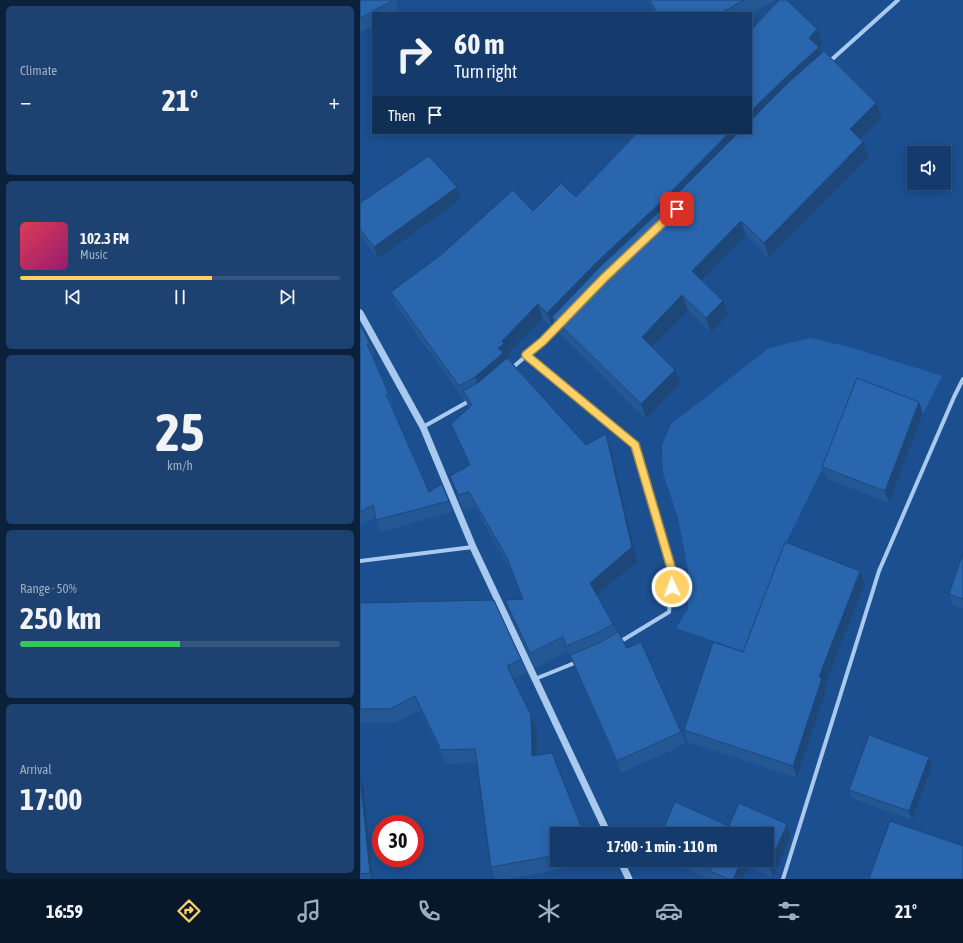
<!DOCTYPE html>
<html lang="en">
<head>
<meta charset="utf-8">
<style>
  :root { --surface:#143b6b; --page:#1d4271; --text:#f1f3f6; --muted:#9dadc1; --line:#33557e; --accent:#ffd166 }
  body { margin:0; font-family:"Asap Condensed",sans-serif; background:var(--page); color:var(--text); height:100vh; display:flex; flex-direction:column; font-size:15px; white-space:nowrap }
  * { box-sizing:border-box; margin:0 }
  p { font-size:13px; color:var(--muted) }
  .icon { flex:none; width:22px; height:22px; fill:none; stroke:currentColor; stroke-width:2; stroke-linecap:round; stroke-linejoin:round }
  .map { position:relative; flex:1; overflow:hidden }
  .side { display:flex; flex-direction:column; gap:6px; padding:6px; background:#0b203b; width:360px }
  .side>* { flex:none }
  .guide { position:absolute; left:12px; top:12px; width:380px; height:122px; border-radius:0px; box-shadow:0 2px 10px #0003,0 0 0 1px var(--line); background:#143b6b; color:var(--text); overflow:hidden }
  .buttons { position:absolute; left:547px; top:146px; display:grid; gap:8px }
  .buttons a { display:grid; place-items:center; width:44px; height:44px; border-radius:0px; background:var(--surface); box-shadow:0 2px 10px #0003,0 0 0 1px var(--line); font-size:20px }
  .speed { position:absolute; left:12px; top:815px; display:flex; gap:8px; font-size:20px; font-weight:700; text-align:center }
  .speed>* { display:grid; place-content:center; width:52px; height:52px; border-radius:50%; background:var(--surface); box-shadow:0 2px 10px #0003,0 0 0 1px var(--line); line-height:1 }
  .speed .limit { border:6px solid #d22; background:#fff; color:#111 }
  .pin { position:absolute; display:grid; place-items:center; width:34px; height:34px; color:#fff; margin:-17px; border-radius:8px; box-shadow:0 2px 6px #0006 }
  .me { position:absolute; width:44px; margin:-22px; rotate:357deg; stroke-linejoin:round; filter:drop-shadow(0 0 3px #0008) }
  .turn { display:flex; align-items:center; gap:14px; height:84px; padding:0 16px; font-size:18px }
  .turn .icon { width:52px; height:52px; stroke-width:2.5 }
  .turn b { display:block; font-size:28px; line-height:34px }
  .then { display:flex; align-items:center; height:38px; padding:0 16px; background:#0003; gap:8px; font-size:15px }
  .big { font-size:30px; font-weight:700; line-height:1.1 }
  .side .card { flex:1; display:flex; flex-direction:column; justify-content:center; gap:6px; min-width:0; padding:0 14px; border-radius:6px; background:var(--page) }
  .side .dial { align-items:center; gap:0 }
  .dial b { font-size:52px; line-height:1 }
  .song { display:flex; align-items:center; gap:12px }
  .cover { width:48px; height:48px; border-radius:6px; background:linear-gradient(135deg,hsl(350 70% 55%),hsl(320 70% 35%)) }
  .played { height:4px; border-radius:2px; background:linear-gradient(90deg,var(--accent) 60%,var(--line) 60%) }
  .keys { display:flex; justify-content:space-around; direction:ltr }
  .heat { display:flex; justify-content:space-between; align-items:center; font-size:22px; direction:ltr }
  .charge { height:6px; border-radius:3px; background:linear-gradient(90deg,#34c759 50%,var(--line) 0) }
  .trip { position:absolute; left:190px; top:827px; width:224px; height:40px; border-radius:0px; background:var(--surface); box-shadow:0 2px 10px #0003,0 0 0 1px var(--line); font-weight:700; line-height:40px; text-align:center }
  .dock { display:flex; height:64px; justify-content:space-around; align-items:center; background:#08182b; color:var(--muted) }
  .dock .icon { width:28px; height:28px }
  .dock .on { color:var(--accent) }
  .dock b { font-size:18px; color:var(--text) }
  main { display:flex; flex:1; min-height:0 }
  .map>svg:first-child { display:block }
</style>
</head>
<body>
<main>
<section class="side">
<div class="card"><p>Climate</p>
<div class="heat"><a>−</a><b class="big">21°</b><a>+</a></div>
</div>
<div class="card">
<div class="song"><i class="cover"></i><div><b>102.3 FM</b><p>Music</p></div></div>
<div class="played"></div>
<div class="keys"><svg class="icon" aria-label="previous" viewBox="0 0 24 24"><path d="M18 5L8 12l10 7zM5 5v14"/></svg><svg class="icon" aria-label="pause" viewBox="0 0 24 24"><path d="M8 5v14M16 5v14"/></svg><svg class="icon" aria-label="next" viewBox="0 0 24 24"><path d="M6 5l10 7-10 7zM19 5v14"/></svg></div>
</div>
<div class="card dial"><b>25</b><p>km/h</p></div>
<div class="card"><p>Range · 50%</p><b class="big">250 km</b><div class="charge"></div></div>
<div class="card"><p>Arrival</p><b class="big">17:00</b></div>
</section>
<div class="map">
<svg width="603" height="879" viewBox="0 0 603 879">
  <rect width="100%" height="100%" fill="#1b4f8f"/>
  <!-- green -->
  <path fill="#2461a8" d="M450 338 490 347 582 376 563 414 501 391 424 547 387 653 316 628 328 609V569L318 518 303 473 302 445 311 424 409 348Z"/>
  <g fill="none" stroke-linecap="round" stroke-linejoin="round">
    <!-- minor -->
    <g stroke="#a9c9ee" stroke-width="4">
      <path d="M469 62 538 0"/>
      <path d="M166 355 275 445 313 575 309 612 258 643"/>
      <path d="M151 369 183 341 199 325"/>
      <path d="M63 427 111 400"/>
      <path d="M0 561 113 547"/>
      <path d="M175 679 217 662"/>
      <path d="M423 879 519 571 594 397 603 379"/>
    </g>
    <!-- tertiary -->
    <g stroke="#a9c9ee" stroke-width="7">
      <path d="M0 313 63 427 113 547 248 834"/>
      <path d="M260 860 269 879"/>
    </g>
  </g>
  <!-- wall -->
  <g fill="#245895">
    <path d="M0 0H35L39 12 37 13H13V26L0 33Z"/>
    <path d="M288 0H416L391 14V13H294Z"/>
    <path d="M457 29 462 43 458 47 461 54 522 117 500 139 509 157 409 258 386 235 342 280 363 301 368 315 351 333 328 310 292 347 315 370 320 384 286 419 197 331 194 324 192 327 183 318 148 354 149 357 148 358 226 445 251 449 277 562 237 596 253 624 257 633 321 732 325 744 261 773 208 651 175 668 150 614 145 600 162 599 152 573 115 507 103 510 90 476 109 465 97 438 91 424 109 408 105 399 104 400 36 305 31 292 173 211 216 197Z"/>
    <path d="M101 199 18 259 0 235V203Z"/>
    <path d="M0 324 10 344 15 355H12L29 394 33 405 31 406 69 492 89 501 93 512 20 532 16 517 0 525Z"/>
    <path d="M559 402 563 414 529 503 467 479 462 467Z"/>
    <path d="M603 553V609L593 606 589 594Z"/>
    <path d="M500 571 505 583 465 686 466 690 437 778 328 742 324 730 383 652Z"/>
    <path d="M0 603 161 659 167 673 154 679 171 715 177 729V755L197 834V860H233L234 863 146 879H135L131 867 117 763 86 764 60 710 36 723H0Z"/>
    <path d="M572 766 552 820 492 798 489 790Z"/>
    <path d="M0 777 4 787 13 879H0Z"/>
    <path d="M427 824 431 836 413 877 388 867 383 879H349L307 860H407L369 826Z"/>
  </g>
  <!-- shaded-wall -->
  <g fill="#1d4779">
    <path d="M457 29 462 43 454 51 449 38Z"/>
    <path d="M459 47 464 61 391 130V111L425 78Z"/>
    <path d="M516 103 522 117 496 143 490 129Z"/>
    <path d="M369 133H388L192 317 194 324 192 327 187 313 237 262Z"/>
    <path d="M503 142 509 157 409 258 404 243Z"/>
    <path d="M97 187 101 199 18 259 14 247Z"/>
    <path d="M381 221 386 235 337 285 332 271Z"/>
    <path d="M322 295 328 310 287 352 282 337Z"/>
    <path d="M363 301 368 315 351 333 346 318Z"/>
    <path d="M178 304 183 318 148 354 149 357 145 360 120 391 115 377 138 348 142 341Z"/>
    <path d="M315 370 320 384 286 419 281 404Z"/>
    <path d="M559 402 563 414 529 503 525 491Z"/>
    <path d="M246 434 251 449 277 562 235 597 230 583Z"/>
    <path d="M500 571 505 583 465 686 466 690 437 778 433 766 459 677Z"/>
    <path d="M171 715 177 729V770L172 756Z"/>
    <path d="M569 757 572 766 552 820 549 811Z"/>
    <path d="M0 777 4 787 13 879H12L10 873Z"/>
    <path d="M427 824 431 836 413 877 409 865Z"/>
    <path d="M382 860H386L388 867 383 879H373Z"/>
  </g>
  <!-- building -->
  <g fill="#2a66ad" stroke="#1d4779">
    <path d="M0 0H34L0 18Z"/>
    <path d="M290 0H384L361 13H295L296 12Z"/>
    <path d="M419 0H427L457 29 449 38 459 47 425 78 391 111V30Z"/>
    <path d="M464 51 516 103 490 129 503 142 404 243 381 221 332 271 363 301 346 318 322 295 282 337 315 370 281 404 192 317 241 266 304 207 378 133H391V120L429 82Z"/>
    <path d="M277 133H369L300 203 237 262 187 313 178 304 142 341 144 344 138 348 143 353 115 377 99 386 31 292 82 254 153 190 173 211 201 183 216 197Z"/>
    <path d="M69 156 97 187 14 247 0 229V203Z"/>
    <path d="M0 324 10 344H7L29 394H26L69 492 82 484 89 501 16 520 13 505 0 512Z"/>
    <path d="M147 358 226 445 246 434 272 547 230 583 253 624 237 633 206 646 203 637 170 653 145 600 163 599 147 558 109 492 98 495 90 476 110 465 91 424 112 405 103 391 119 382Z"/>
    <path d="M497 378 559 402 525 491 462 467Z"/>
    <path d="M425 542 500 571 459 677 462 678 433 766 324 730 353 642 383 652Z"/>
    <path d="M603 553V599L589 594Z"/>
    <path d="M134 600 161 659 147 666 171 715 172 756 192 753 224 834H197V855L131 867 115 749 81 750 55 696 30 709H0V603Z"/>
    <path d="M258 632 267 648 281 642 321 732 257 761 210 655 241 642Z"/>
    <path d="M509 735 569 757 549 811 489 790Z"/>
    <path d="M0 777 10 873 0 874Z"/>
    <path d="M315 802 369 826 379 803 427 824 409 865 396 860H407V834H301Z"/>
    <path d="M530 821 603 846V879H509Z"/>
    <path d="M330 860H382L373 879H368L350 871 351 869Z"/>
  </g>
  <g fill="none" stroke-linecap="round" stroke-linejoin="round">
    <defs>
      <path id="route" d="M312 587 313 574 275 445 166 355 183 341 244 278 317 209"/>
    </defs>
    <!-- route casing -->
    <use href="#route" stroke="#a68842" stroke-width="10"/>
    <!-- route -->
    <use href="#route" stroke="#ffd166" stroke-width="7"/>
  </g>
</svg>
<div class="buttons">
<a><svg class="icon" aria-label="sound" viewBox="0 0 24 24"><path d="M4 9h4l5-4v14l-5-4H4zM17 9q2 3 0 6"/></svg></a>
</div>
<div class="speed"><div class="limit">30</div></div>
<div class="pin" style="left:317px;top:209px;background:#d93025"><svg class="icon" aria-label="arrive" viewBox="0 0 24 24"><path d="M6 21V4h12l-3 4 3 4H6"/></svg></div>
<svg class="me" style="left:312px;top:587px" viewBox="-20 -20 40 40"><circle r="17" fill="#ffd166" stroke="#fff" stroke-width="3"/><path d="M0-11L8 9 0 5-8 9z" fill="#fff"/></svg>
<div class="trip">17:00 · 1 min · 110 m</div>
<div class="guide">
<div class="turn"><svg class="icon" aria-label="right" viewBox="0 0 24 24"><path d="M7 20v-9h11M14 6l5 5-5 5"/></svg><div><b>60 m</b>Turn right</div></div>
<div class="then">Then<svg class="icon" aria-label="arrive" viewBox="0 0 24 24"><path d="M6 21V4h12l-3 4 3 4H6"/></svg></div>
</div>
</div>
</main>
<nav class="dock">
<b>16:59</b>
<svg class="icon on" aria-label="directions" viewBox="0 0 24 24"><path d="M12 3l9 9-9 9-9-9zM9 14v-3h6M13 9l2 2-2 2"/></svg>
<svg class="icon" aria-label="music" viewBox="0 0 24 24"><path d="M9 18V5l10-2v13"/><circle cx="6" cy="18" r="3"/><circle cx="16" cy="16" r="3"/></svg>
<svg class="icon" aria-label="phone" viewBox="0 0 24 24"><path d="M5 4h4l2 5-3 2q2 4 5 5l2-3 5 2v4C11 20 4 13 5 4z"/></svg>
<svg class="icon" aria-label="climate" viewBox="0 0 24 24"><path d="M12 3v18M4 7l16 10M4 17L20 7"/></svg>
<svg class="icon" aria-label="car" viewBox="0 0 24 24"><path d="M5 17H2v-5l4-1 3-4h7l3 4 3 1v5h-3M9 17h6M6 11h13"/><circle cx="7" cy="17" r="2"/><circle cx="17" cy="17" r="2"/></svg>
<svg class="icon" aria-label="filters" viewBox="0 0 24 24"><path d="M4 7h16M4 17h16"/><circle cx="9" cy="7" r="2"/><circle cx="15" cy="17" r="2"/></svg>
<b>21°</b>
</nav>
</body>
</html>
